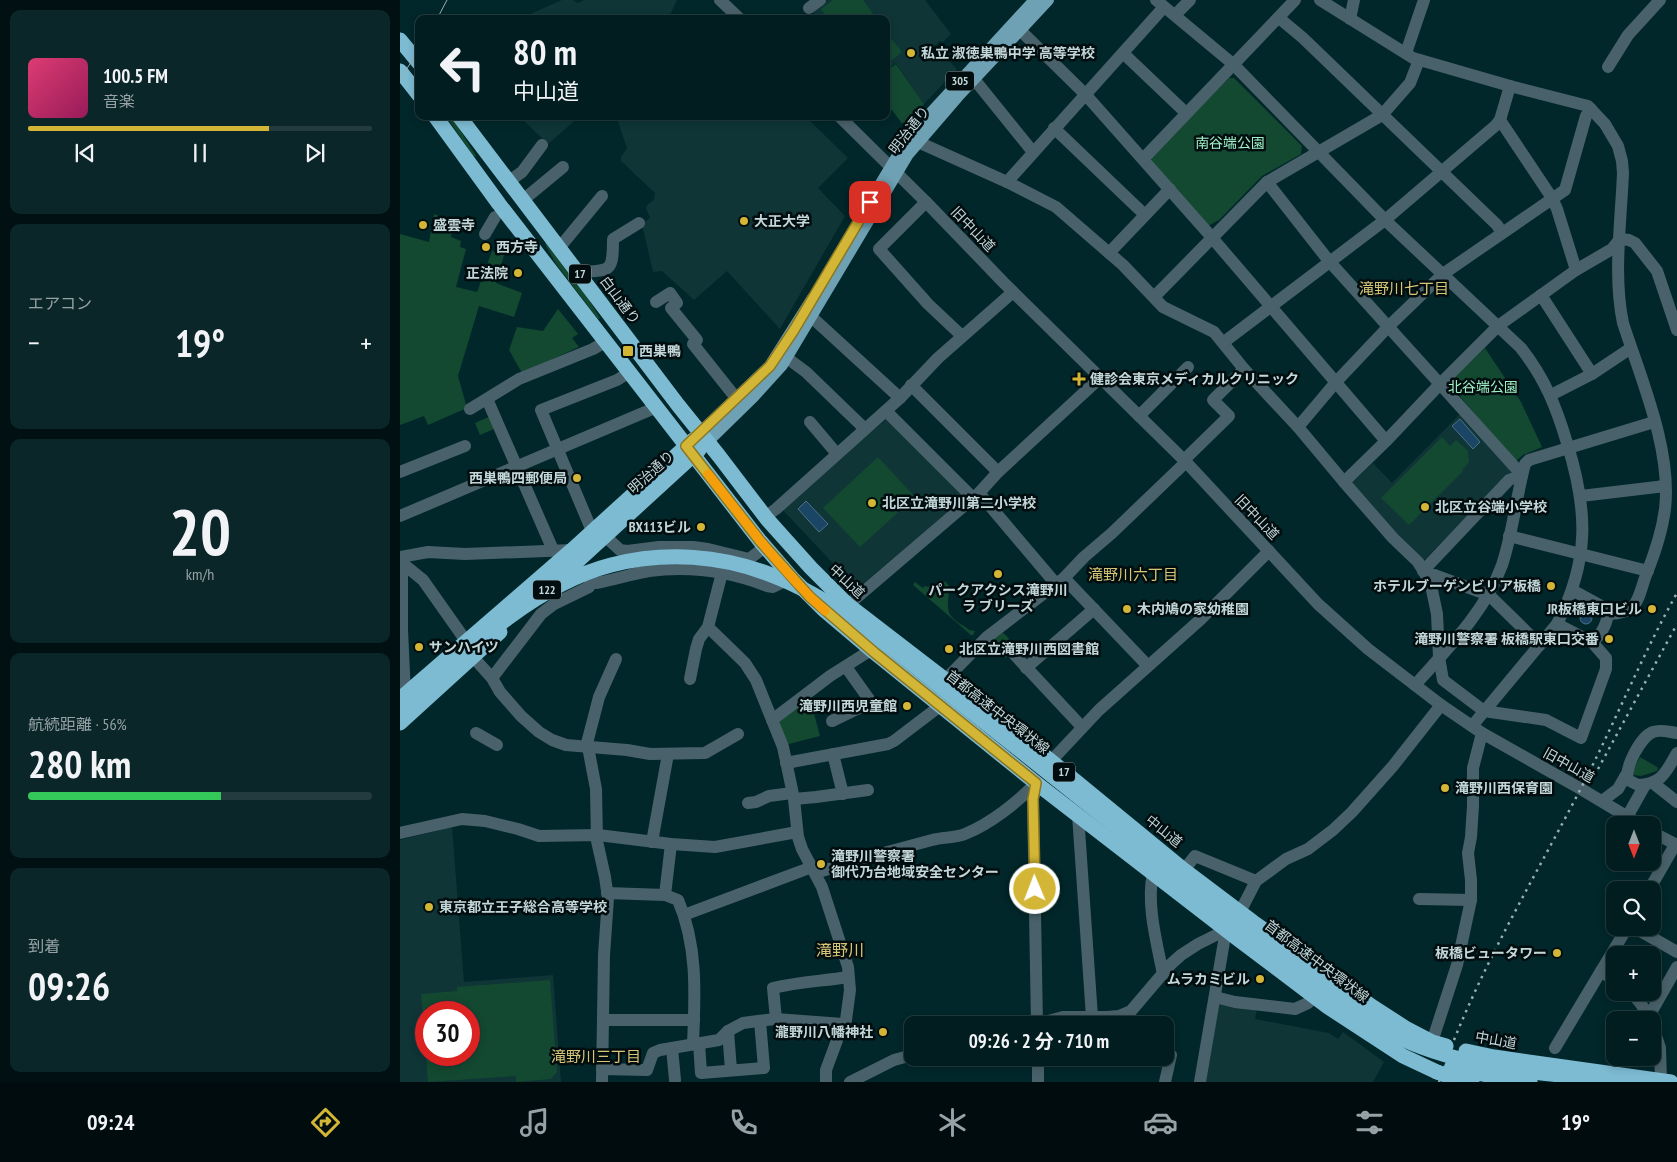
<!DOCTYPE html>
<html lang="ja">
<head>
<meta charset="utf-8">
<style>
  :root { --surface:#011d20; --page:#0b2629; --text:#f1f3f6; --muted:#96a2a5; --line:#233b3e; --accent:#d3b635 }
  body { margin:0; font-family:"PT Sans Narrow","Noto Sans JP",sans-serif; background:var(--page); color:var(--text); height:100vh; display:flex; flex-direction:column; font-size:19px; white-space:nowrap }
  * { box-sizing:border-box; margin:0 }
  p { font-size:16px; color:var(--muted) }
  .icon { flex:none; width:28px; height:28px; fill:none; stroke:currentColor; stroke-width:2; stroke-linecap:round; stroke-linejoin:round }
  .map { position:relative; flex:1; overflow:hidden }
  .panel { display:flex; flex-direction:column; gap:10px; padding:10px; background:#011012; width:400px }
  .panel>* { flex:none }
  .banner { position:absolute; left:15px; top:15px; width:475px; height:105px; border-radius:10px; box-shadow:0 2px 8px #0003,0 0 0 1px var(--line); background:#011d20; color:var(--text); overflow:hidden }
  .needle { width:32px; rotate:180deg }
  .fabs { position:absolute; left:1206px; top:816px; display:grid; gap:10px }
  .fabs a { display:grid; place-items:center; width:55px; height:55px; border-radius:10px; background:var(--surface); box-shadow:0 2px 8px #0003,0 0 0 1px var(--line); font-size:25px }
  .speed { position:absolute; left:15px; top:1001px; display:flex; gap:10px; font-size:25px; font-weight:700; text-align:center }
  .speed>* { display:grid; place-content:center; width:65px; height:65px; border-radius:50%; background:var(--surface); box-shadow:0 2px 8px #0003,0 0 0 1px var(--line); line-height:1 }
  .speed .limit { border:8px solid #d22; background:#fff; color:#111 }
  .pin { position:absolute; display:grid; place-items:center; width:42px; height:42px; color:#fff; margin:-21px; border-radius:10px; box-shadow:0 2px 8px #0006 }
  .me { position:absolute; width:55px; margin:-28px; rotate:359deg; stroke-linejoin:round; filter:drop-shadow(0 0 4px #0008) }
  .turn { display:flex; align-items:center; gap:18px; height:105px; padding:0 15px; font-size:22px }
  .turn .icon { width:65px; height:65px; stroke-width:2.5 }
  .turn b { display:block; font-size:35px; line-height:42px }
  .big { font-size:38px; font-weight:700; line-height:1.1 }
  .panel .widget { flex:1; display:flex; flex-direction:column; justify-content:center; gap:8px; min-width:0; padding:0 18px; border-radius:10px; background:var(--page) }
  .panel .dial { align-items:center; gap:0 }
  .dial b { font-size:65px; line-height:1 }
  .song { display:flex; align-items:center; gap:15px }
  .cover { width:60px; height:60px; border-radius:8px; background:linear-gradient(135deg,hsl(340 70% 55%),hsl(330 70% 35%)) }
  .played { height:5px; border-radius:2px; background:linear-gradient(90deg,var(--accent) 70%,var(--line) 70%) }
  .keys { display:flex; justify-content:space-around; direction:ltr }
  .heat { display:flex; justify-content:space-between; align-items:center; font-size:28px; direction:ltr }
  .charge { height:8px; border-radius:4px; background:linear-gradient(90deg,#34c759 56%,var(--line) 0) }
  .trip { position:absolute; left:504px; top:1016px; width:270px; height:50px; border-radius:10px; background:var(--surface); box-shadow:0 2px 8px #0003,0 0 0 1px var(--line); font-weight:700; line-height:50px; text-align:center }
  .dock { display:flex; height:80px; justify-content:space-around; align-items:center; background:#000c0d; color:var(--muted) }
  .dock .icon { width:35px; height:35px }
  .dock .active { color:var(--accent) }
  .dock b { font-size:22px; color:var(--text) }
  main { display:flex; flex:1; min-height:0 }
  .map>svg:first-child { display:block }
</style>
</head>
<body>
<main>
<section class="panel">
<div class="widget">
<div class="song"><i class="cover"></i><div><b>100.5 FM</b><p>音楽</p></div></div>
<div class="played"></div>
<div class="keys"><svg class="icon" aria-label="previous" viewBox="0 0 24 24"><path d="M18 5L8 12l10 7zM5 5v14"/></svg><svg class="icon" aria-label="pause" viewBox="0 0 24 24"><path d="M8 5v14M16 5v14"/></svg><svg class="icon" aria-label="next" viewBox="0 0 24 24"><path d="M6 5l10 7-10 7zM19 5v14"/></svg></div>
</div>
<div class="widget"><p>エアコン</p>
<div class="heat"><a>−</a><b class="big">19°</b><a>+</a></div>
</div>
<div class="widget dial"><b>20</b><p>km/h</p></div>
<div class="widget"><p>航続距離 · 56%</p><b class="big">280 km</b><div class="charge"></div></div>
<div class="widget"><p>到着</p><b class="big">09:26</b></div>
</section>
<div class="map">
<svg width="1277" height="1082" viewBox="0 0 1277 1082">
  <rect width="100%" height="100%" fill="#01272a"/>
  <!-- built -->
  <g fill="#0f3537" fill-rule="evenodd">
    <path d="M162 0H173L178 3 184 0H277L268 19H119Z"/>
    <path d="M428 0H525L551 34 543 42 540 41 532 48 542 61 546 58 557 69 524 104 496 63 486 70V19H418L412 11Z"/>
    <path d="M119 116H180L148 144Z"/>
    <path d="M220 116H405L448 158 418 188 445 216 380 329 327 271 294 300 262 271 253 272 242 224 250 218 246 208 248 204 254 200 255 193 221 161V157L227 148 217 119Z"/>
    <path d="M1061 413 1112 472 1023 561 994 531 952 483 973 463 992 483Z"/>
    <path d="M488 418 564 494V498L457 589 381 508Z"/>
    <path d="M52 827 64 982 153 975 161 1082H0V840ZM26 1012H69V1055H26Z"/>
    <path d="M819 1004 857 1007 855 1019 929 1033 938 1039 943 1032 984 1062 973 1082H806Z"/>
  </g>
  <!-- green -->
  <g fill="#134930" fill-rule="evenodd">
    <path d="M433 0H463L477 19H428L421 9Z"/>
    <path d="M486 32 502 52 486 65Z"/>
    <path d="M496 64 524 104 504 126 486 102V71Z"/>
    <path d="M829 78H834L902 146 901 154 862 176 819 220 808 226 752 164 751 157Z"/>
    <path d="M46 116 52 117 76 156 74 157Z"/>
    <path d="M34 214 53 221 51 237 61 241 60 247 66 249 56 287 77 292 92 251 104 255 96 283 122 293 114 317 79 306 58 376 67 408 28 425 24 416 0 425V234L29 242Z"/>
    <path d="M147 242 176 279 200 318 198 319 156 264 145 244Z"/>
    <path d="M158 309 178 334 172 338 179 347 122 373 109 350 117 327 143 331Z"/>
    <path d="M1085 348 1121 402 1142 447 1123 455 1115 462 1049 383Z"/>
    <path d="M91 416 96 428 80 435 75 423Z"/>
    <path d="M1042 437 1050 446 1056 440 1068 451 1069 462 1062 470 1063 471 1009 525 981 498Z"/>
    <path d="M478 457 515 497 460 547 423 508Z"/>
    <path d="M515 582 523 588 525 586 528 587 530 585 532 588 540 582H546L549 586C550 596 544 610 553 618 558 624 564 625 569 630L575 631 573 635H571L513 585Z"/>
    <path d="M600 630 617 646 605 658 587 640Z"/>
    <path d="M409 695 420 736 385 745 377 719Z"/>
    <path d="M1240 757 1257 767 1258 768 1257 771 1241 776 1234 775 1233 771Z"/>
    <path d="M150 980 157 1072 151 1079 116 1082V1076L28 1082 21 994 57 991V987ZM26 1012H69V1055H26Z"/>
  </g>
  <!-- water -->
  <g fill="#1b4564" stroke="#4d7087">
    <path d="M1060 419 1080 442 1073 449 1052 426Z"/>
    <path d="M406 501 428 524 419 532 398 509Z"/>
    <circle cx="1186" cy="618" r="6"/>
  </g>
  <g fill="none" stroke-linecap="round" stroke-linejoin="round">
    <!-- minor -->
    <g stroke="#49616a" stroke-width="12">
      <path d="M320 0 340 19"/>
      <path d="M756 0 833 64 985 220 1121 348C1145 379 1156 406 1167 443 1188 510 1190 560 1157 624L1072 726"/>
      <path d="M920 0 1013 58 1110 86 1188 106 1205 124 1218 146 1222 161 1223 173C1221 222 1213 276 1223 323 1241 379 1272 450 1265 509 1262 532 1255 553 1246 575 1237 600 1239 613 1209 614"/>
      <path d="M409 8 420 0"/>
      <path d="M775 15 790 0"/>
      <path d="M879 18 903 38 1097 225 1102 233"/>
      <path d="M950 19 954 0"/>
      <path d="M620 30 685 94 808 233 986 441"/>
      <path d="M723 53 786 113"/>
      <path d="M1006 53 1024 0"/>
      <path d="M1208 67 1228 35 1260 0"/>
      <path d="M574 79 633 152"/>
      <path d="M439 116 526 202 604 283 786 462 918 604 968 649 1041 705 1082 733 1181 789 1241 825"/>
      <path d="M1100 120 1152 198 1157 209 1176 270"/>
      <path d="M654 128 745 215"/>
      <path d="M518 142 607 182 656 207 723 265 763 307 814 332 844 369 898 427 944 482 993 538 1018 562 1029 580 1032 590 1037 614 1039 657 1043 680 1084 711 1146 720 1181 738 1206 669V658L1192 642 1157 624"/>
      <path d="M743 159 895 0"/>
      <path d="M109 181 122 172 142 145"/>
      <path d="M607 182 764 7"/>
      <path d="M867 182 929 261 1122 475"/>
      <path d="M123 200 163 167"/>
      <path d="M526 202 479 249 528 304 562 336"/>
      <path d="M85 234 95 217"/>
      <path d="M160 247 202 196"/>
      <path d="M709 253 770 189"/>
      <path d="M178 272C210 270 213 274 213 239L239 223"/>
      <path d="M1141 295 1192 374"/>
      <path d="M754 297 867 182 982 115 1010 83 1019 60"/>
      <path d="M256 302 270 293 277 303 271 308 297 340 293 344 332 393"/>
      <path d="M405 311 500 398"/>
      <path d="M824 342 985 220 1095 126 1100 120 1110 86"/>
      <path d="M387 358 406 372 465 429"/>
      <path d="M511 385 598 472"/>
      <path d="M1151 395 1192 374 1231 348"/>
      <path d="M87 399 153 550"/>
      <path d="M70 409 119 379 193 349 205 342"/>
      <path d="M486 411 573 498"/>
      <path d="M739 416 788 367"/>
      <path d="M410 422 437 454"/>
      <path d="M898 427 936 382 989 326 1043 274 1165 190 1186 116 1191 109"/>
      <path d="M784 460 829 416 813 400 844 369"/>
      <path d="M0 472 65 446"/>
      <path d="M944 482 986 441 1040 384 1098 326 1176 270 1212 249 1220 239 1229 240 1235 243 1257 271 1277 330"/>
      <path d="M579 493 656 584"/>
      <path d="M1181 496 1265 486"/>
      <path d="M0 516 257 407"/>
      <path d="M365 517 376 509 500 398 538 358 613 292"/>
      <path d="M192 531 141 410 217 380 230 372"/>
      <path d="M205 536 220 550 227 551 259 547H293L308 549 349 559 365 547"/>
      <path d="M1109 536 1248 571"/>
      <path d="M0 557 28 552 65 554 172 550"/>
      <path d="M2 559V563L23 580 66 641"/>
      <path d="M2 563V630L5 694"/>
      <path d="M179 569 196 583C214 580 231 574 249 571 289 566 329 571 367 586L373 587 391 578"/>
      <path d="M1023 571 1109 480 1122 475"/>
      <path d="M1026 575H1034L1089 595 1140 645"/>
      <path d="M664 578 748 666"/>
      <path d="M1172 590 1205 608C1212 617 1201 636 1192 642"/>
      <path d="M448 605 579 493 598 472 701 377"/>
      <path d="M308 627 345 663 356 680 383 747 394 799 398 837 402 849 422 887 448 967 450 990 446 1020 443 1024 426 1070V1082"/>
      <path d="M613 653 682 727"/>
      <path d="M73 657 92 678 100 692 121 716 139 732 152 740 166 745 227 750 250 754 305 753 338 734"/>
      <path d="M626 668 694 609"/>
      <path d="M92 678 141 614 154 604 189 587 191 580"/>
      <path d="M290 679 296 649 299 639 308 627 324 565"/>
      <path d="M545 680 587 637 664 578 684 557 712 533 786 462"/>
      <path d="M1015 685C1048 648 1085 612 1102 565 1113 532 1116 497 1125 464L1129 460 1254 422"/>
      <path d="M372 720 430 676 471 650"/>
      <path d="M432 721 471 702 446 667"/>
      <path d="M76 733 97 745"/>
      <path d="M1277 733C1269 732 1260 729 1253 732 1241 736 1224 768 1228 780L1238 785C1262 784 1266 772 1277 753"/>
      <path d="M186 747 199 697 216 659"/>
      <path d="M188 747 196 789 197 841 205 877 208 898 204 955 202 1082"/>
      <path d="M433 754 443 794"/>
      <path d="M651 761 699 710 801 619 869 551"/>
      <path d="M386 763 488 744 494 741 540 706"/>
      <path d="M636 783 633 799 637 1025"/>
      <path d="M1253 783 1277 802"/>
      <path d="M394 799 416 797 468 790"/>
      <path d="M1202 801 1218 789 1226 775"/>
      <path d="M348 803 356 802 369 796 392 793"/>
      <path d="M678 815 692 1017"/>
      <path d="M1227 817 1245 785"/>
      <path d="M1252 832 1277 845"/>
      <path d="M0 833 62 819 85 821 118 829 139 836 198 835 271 844 315 847 397 832"/>
      <path d="M252 842 268 754"/>
      <path d="M784 870 795 856 856 881"/>
      <path d="M415 873C454 861 493 850 532 840 543 837 555 838 565 834 590 824 618 802 636 783"/>
      <path d="M753 874C746 903 757 944 763 974"/>
      <path d="M1249 890 1272 850 1277 846"/>
      <path d="M207 893 265 895 278 900C298 946 295 996 293 1044"/>
      <path d="M265 895 271 844"/>
      <path d="M1019 899 1071 900"/>
      <path d="M284 915 412 867"/>
      <path d="M1235 928 1277 952"/>
      <path d="M1215 981 1201 971 1227 928"/>
      <path d="M1231 992 1241 1004 1251 1020"/>
      <path d="M815 997 835 1002 895 1009 908 1003 915 997"/>
      <path d="M1249 1016 1277 967"/>
      <path d="M376 1019 373 988C398 982 423 981 448 977"/>
      <path d="M203 1020H294"/>
      <path d="M1252 1024 1260 1048 1261 1082"/>
      <path d="M633 1025 663 1017H707L719 1016 731 1011 771 964 781 955 798 944 826 930 840 912 856 881 886 859 908 849 933 830 952 812 993 766 1041 705"/>
      <path d="M328 1031 331 1070"/>
      <path d="M1032 1042 1057 965 1071 900V880L1068 853 1071 837 1073 806V768L1082 733"/>
      <path d="M299 1043 301 1073 364 1068 360 1021"/>
      <path d="M272 1048 275 1080"/>
      <path d="M1155 1048 1201 971"/>
      <path d="M638 1058V1082"/>
      <path d="M202 1069 247 1070 253 1053 260 1050 319 1040 328 1031 343 1023 358 1021 376 1019 443 1024"/>
      <path d="M450 1082 494 1060 512 1055"/>
      <path d="M765 1082 771 1055"/>
      <path d="M800 1082 826 930"/>
    </g>
    <!-- major -->
    <g stroke="#6ea1b4" stroke-width="12">
      <path d="M474 195 509 137 635 0"/>
      <path d="M300 433 370 366 413 298"/>
      <path d="M307 442 353 397 382 365 508 154 558 96 648 0"/>
    </g>
    <!-- highway -->
    <g stroke="#7dbbd2" stroke-width="15">
      <path d="M0 40 19 63"/>
      <path d="M0 71 19 95"/>
      <path d="M35 116 99 204 360 541 392 578 423 609 475 653 636 783 838 939 928 1007 1003 1056 1037 1072"/>
      <path d="M59 116 278 405 319 456 367 519 411 568 448 605 651 761 784 870 853 922 973 1007 1007 1029 1032 1042 1046 1046"/>
      <path d="M146 590 299 450"/>
      <path d="M0 699 172 550 293 440"/>
      <path d="M0 723 100 632"/>
      <path d="M1066 1051 1094 1057 1271 1082"/>
      <path d="M1054 1078 1072 1082"/>
      <path d="M1103 1078 1130 1082"/>
    </g>
    <!-- tram -->
    <g stroke="#98afb1" stroke-width="1">
      <path d="M37 19 47 0"/>
      <path d="M0 80 19 49"/>
    </g>
    <!-- rail -->
    <g stroke="#98afb1" stroke-width="2.5" stroke-dasharray="2.5 5" stroke-linecap="butt">
      <path d="M1198 769 1277 624"/>
      <path d="M1054 1040C1089 953 1137 873 1180 790 1214 725 1241 657 1277 593"/>
      <path d="M1039 1082 1049 1055"/>
    </g>
    <!-- highway-bridge -->
    <g stroke="#7dbbd2" stroke-width="15">
      <path d="M0 712C60 657 130 586 211 565 265 551 322 555 374 576 443 603 500 655 558 701 660 781 760 864 864 941 906 972 947 1010 992 1034 1061 1070 1149 1073 1224 1082"/>
      <path d="M1052 1066 1077 1073 1103 1078"/>
      <path d="M1037 1072 1054 1078"/>
    </g>
  </g>
  <g fill="none" stroke-linecap="round" stroke-linejoin="round">
    <defs>
      <path id="route" d="M470 202 394 330 370 366 286 446 360 541 410 597 475 653 636 783 633 799 635 889"/>
    </defs>
    <!-- route casing -->
    <use href="#route" stroke="#897622" stroke-width="12"/>
    <!-- route -->
    <use href="#route" stroke="#d3b635" stroke-width="9"/>
    <!-- slow -->
    <path stroke="#f59e0b" stroke-width="9" d="M308 474C345 521 380 570 425 611"/>
  </g>
  <!-- markers -->
  <g fill="#d3b635" stroke="#020d0f" stroke-width="2">
    <circle cx="511" cy="53" r="5"/>
    <circle cx="344" cy="221" r="5"/>
    <circle cx="23" cy="225" r="5"/>
    <circle cx="86" cy="247" r="5"/>
    <circle cx="118" cy="273" r="5"/>
    <rect x="222" y="345" width="12" height="12" rx="2.5"/>
    <path d="M676.5 371.5h5v5h5v5h-5v5h-5v-5h-5v-5h5z"/>
    <circle cx="177" cy="478" r="5"/>
    <circle cx="472" cy="503" r="5"/>
    <circle cx="1025" cy="507" r="5"/>
    <circle cx="301" cy="527" r="5"/>
    <circle cx="598" cy="574" r="5"/>
    <circle cx="1151" cy="586" r="5"/>
    <circle cx="727" cy="609" r="5"/>
    <circle cx="1252" cy="609" r="5"/>
    <circle cx="1209" cy="639" r="5"/>
    <circle cx="19" cy="647" r="5"/>
    <circle cx="549" cy="649" r="5"/>
    <circle cx="507" cy="706" r="5"/>
    <circle cx="1045" cy="788" r="5"/>
    <circle cx="421" cy="864" r="5"/>
    <circle cx="29" cy="907" r="5"/>
    <circle cx="1157" cy="953" r="5"/>
    <circle cx="860" cy="979" r="5"/>
    <circle cx="483" cy="1032" r="5"/>
  </g>
  <g text-anchor="middle" stroke-width="5" stroke-linejoin="round" paint-order="stroke">
    <!-- shield labels -->
    <g fill="#020d0f" stroke="#899a9c" stroke-width="1">
      <rect x="546" y="71.5" width="28" height="19" rx="4"/>
      <rect x="169" y="264.5" width="22" height="19" rx="4"/>
      <rect x="133" y="580.5" width="28" height="19" rx="4"/>
      <rect x="653" y="762.5" width="22" height="19" rx="4"/>
    </g>
    <g font-size="12" font-weight="bold" fill="#c3d6d8">
      <text x="560" y="85">305</text>
      <text x="180" y="278">17</text>
      <text x="147" y="594">122</text>
      <text x="664" y="776">17</text>
    </g>
    <!-- poi labels -->
    <g font-size="14" font-weight="bold" fill="#c3d6d8" stroke="#020d0f" text-anchor="start">
      <text x="521" y="58">私立 淑徳巣鴨中学 高等学校</text>
      <text x="354" y="226">大正大学</text>
      <text x="33" y="230">盛雲寺</text>
      <text x="96" y="252">西方寺</text>
      <text x="108" y="278" text-anchor="end">正法院</text>
      <text x="239" y="356">西巣鴨</text>
      <text x="690" y="384">健診会東京メディカルクリニック</text>
      <text x="167" y="483" text-anchor="end">西巣鴨四郵便局</text>
      <text x="482" y="508">北区立滝野川第二小学校</text>
      <text x="1035" y="512">北区立谷端小学校</text>
      <text x="291" y="532" text-anchor="end">BX113ビル</text>
      <text x="1141" y="591" text-anchor="end">ホテルブーゲンビリア板橋</text>
      <text x="598" y="595" text-anchor="middle">パークアクシス滝野川<tspan x="598" dy="16">ラ ブリーズ</tspan></text>
      <text x="737" y="614">木内鳩の家幼稚園</text>
      <text x="1242" y="614" text-anchor="end">JR板橋東口ビル</text>
      <text x="1199" y="644" text-anchor="end">滝野川警察署 板橋駅東口交番</text>
      <text x="29" y="652">サンハイツ</text>
      <text x="559" y="654">北区立滝野川西図書館</text>
      <text x="497" y="711" text-anchor="end">滝野川西児童館</text>
      <text x="1055" y="793">滝野川西保育園</text>
      <text x="431" y="861">滝野川警察署<tspan x="431" dy="16">御代乃台地域安全センター</tspan></text>
      <text x="39" y="912">東京都立王子総合高等学校</text>
      <text x="1147" y="958" text-anchor="end">板橋ビュータワー</text>
      <text x="850" y="984" text-anchor="end">ムラカミビル</text>
      <text x="473" y="1037" text-anchor="end">瀧野川八幡神社</text>
    </g>
    <!-- street labels -->
    <g font-size="14" fill="#c3d6d8" stroke="#020d0f">
      <text transform="translate(509 130) rotate(-52)" y="5">明治通り</text>
      <text transform="translate(573 229) rotate(46)" y="5">旧中山道</text>
      <text transform="translate(220 300) rotate(53)" y="5">白山通り</text>
      <text transform="translate(251 472) rotate(-42)" y="5">明治通り</text>
      <text transform="translate(857 517) rotate(46)" y="5">旧中山道</text>
      <text transform="translate(447 581) rotate(43)" y="5">中山道</text>
      <text transform="translate(598 712) rotate(38)" y="5">首都高速中央環状線</text>
      <text transform="translate(1169 765) rotate(29)" y="5">旧中山道</text>
      <text transform="translate(764 831) rotate(39)" y="5">中山道</text>
      <text transform="translate(917 961) rotate(37)" y="5">首都高速中央環状線</text>
      <text transform="translate(1096 1040) rotate(10)" y="5">中山道</text>
    </g>
    <!-- park labels -->
    <g font-size="14" fill="#a0f2c6" stroke="#020d0f">
      <text x="830" y="148">南谷端公園</text>
      <text x="1083" y="392">北谷端公園</text>
    </g>
    <!-- neighbourhood labels -->
    <g font-size="15" fill="#d8c678" stroke="#020d0f">
      <text x="1004" y="294">滝野川七丁目</text>
      <text x="733" y="580">滝野川六丁目</text>
      <text x="196" y="1062">滝野川三丁目</text>
    </g>
    <!-- quarter labels -->
    <g font-size="16" fill="#d8c678" stroke="#020d0f">
      <text x="440" y="956">滝野川</text>
    </g>
  </g>
</svg>
<div class="fabs">
<a><svg class="needle" viewBox="-14 -14 28 28"><path d="M0-13l5 13h-10z" fill="#e53935"/><path d="M0 13l5-13h-10z" fill="#96a2a5"/></svg></a>
<a><svg class="icon" aria-label="search" viewBox="0 0 24 24"><circle cx="10" cy="10" r="6"/><path d="M15 15l6 6"/></svg></a>
<a>+</a>
<a>−</a>
</div>
<div class="speed"><div class="limit">30</div></div>
<div class="pin" style="left:470px;top:202px;background:#d93025"><svg class="icon" aria-label="arrive" viewBox="0 0 24 24"><path d="M6 21V4h12l-3 4 3 4H6"/></svg></div>
<svg class="me" style="left:635px;top:889px" viewBox="-20 -20 40 40"><circle r="17" fill="#d3b635" stroke="#fff" stroke-width="3"/><path d="M0-11L8 9 0 5-8 9z" fill="#fff"/></svg>
<div class="trip">09:26 · 2 分 · 710 m</div>
<div class="banner">
<div class="turn"><svg class="icon" aria-label="left" viewBox="0 0 24 24"><path d="M17 20v-9H6M10 6l-5 5 5 5"/></svg><div><b>80 m</b>中山道</div></div>
</div>
</div>
</main>
<nav class="dock">
<b>09:24</b>
<svg class="icon active" aria-label="directions" viewBox="0 0 24 24"><path d="M12 3l9 9-9 9-9-9zM9 14v-3h6M13 9l2 2-2 2"/></svg>
<svg class="icon" aria-label="music" viewBox="0 0 24 24"><path d="M9 18V5l10-2v13"/><circle cx="6" cy="18" r="3"/><circle cx="16" cy="16" r="3"/></svg>
<svg class="icon" aria-label="phone" viewBox="0 0 24 24"><path d="M5 4h4l2 5-3 2q2 4 5 5l2-3 5 2v4C11 20 4 13 5 4z"/></svg>
<svg class="icon" aria-label="climate" viewBox="0 0 24 24"><path d="M12 3v18M4 7l16 10M4 17L20 7"/></svg>
<svg class="icon" aria-label="car" viewBox="0 0 24 24"><path d="M5 17H2v-5l4-1 3-4h7l3 4 3 1v5h-3M9 17h6M6 11h13"/><circle cx="7" cy="17" r="2"/><circle cx="17" cy="17" r="2"/></svg>
<svg class="icon" aria-label="filters" viewBox="0 0 24 24"><path d="M4 7h16M4 17h16"/><circle cx="9" cy="7" r="2"/><circle cx="15" cy="17" r="2"/></svg>
<b>19°</b>
</nav>
</body>
</html>
